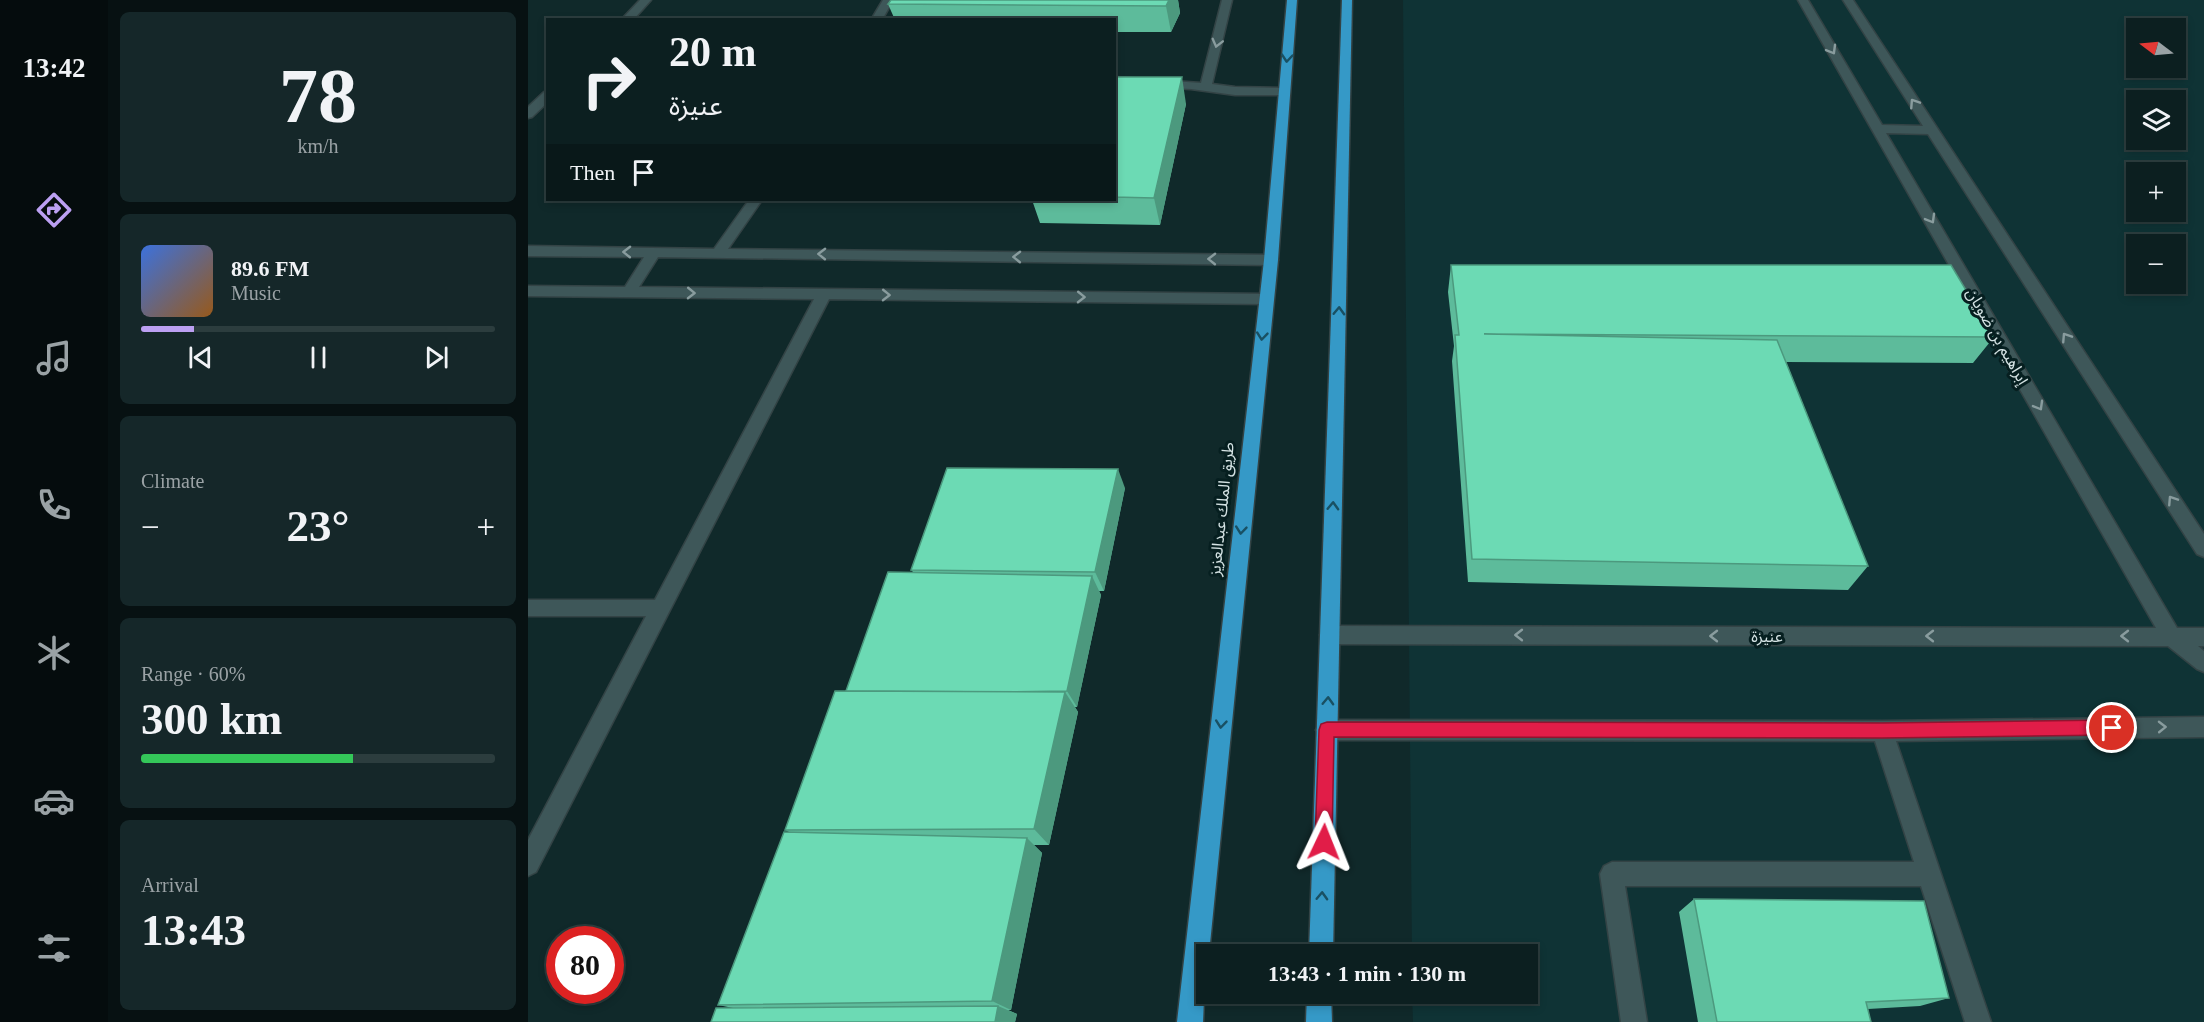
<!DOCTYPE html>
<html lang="en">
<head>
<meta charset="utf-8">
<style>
  :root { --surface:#0c1f20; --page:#152729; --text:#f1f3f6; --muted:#9aa2a5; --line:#2c3d3e; --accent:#bca0f2 }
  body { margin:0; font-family:"Times New Roman","Noto Sans Arabic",serif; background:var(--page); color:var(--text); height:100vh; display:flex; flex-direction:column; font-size:22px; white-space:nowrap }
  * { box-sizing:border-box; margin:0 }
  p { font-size:20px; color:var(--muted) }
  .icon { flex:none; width:33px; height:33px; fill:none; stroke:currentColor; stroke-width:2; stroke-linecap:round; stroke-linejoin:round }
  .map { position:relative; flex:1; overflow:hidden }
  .details { display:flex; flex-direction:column; gap:12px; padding:12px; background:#071112; width:420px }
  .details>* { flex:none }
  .top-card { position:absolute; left:18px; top:18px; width:570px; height:183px; border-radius:0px; box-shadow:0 3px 9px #0003,0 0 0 2px var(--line); background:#0c1f20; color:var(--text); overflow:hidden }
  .needle { width:39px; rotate:286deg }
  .tools { position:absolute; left:1598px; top:18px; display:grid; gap:12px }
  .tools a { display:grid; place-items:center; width:60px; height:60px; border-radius:0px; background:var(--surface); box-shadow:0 3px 9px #0003,0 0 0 2px var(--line); font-size:30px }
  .speed { position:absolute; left:18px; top:926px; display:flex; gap:12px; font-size:30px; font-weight:700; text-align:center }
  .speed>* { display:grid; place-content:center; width:78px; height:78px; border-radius:50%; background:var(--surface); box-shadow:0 3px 9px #0003,0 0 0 2px var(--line); line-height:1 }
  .speed .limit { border:9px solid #d22; background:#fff; color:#111 }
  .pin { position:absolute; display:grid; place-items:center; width:51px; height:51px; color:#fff; margin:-26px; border:3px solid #fff; border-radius:50%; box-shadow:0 2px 6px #0007 }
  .me { position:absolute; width:66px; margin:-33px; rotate:2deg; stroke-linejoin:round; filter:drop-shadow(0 0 4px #0008) }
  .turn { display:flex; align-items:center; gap:21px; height:126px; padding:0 24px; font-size:27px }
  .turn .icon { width:78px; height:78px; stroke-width:2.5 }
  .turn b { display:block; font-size:42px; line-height:51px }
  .then { display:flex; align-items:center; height:57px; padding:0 24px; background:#0003; gap:12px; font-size:22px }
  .big { font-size:45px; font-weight:800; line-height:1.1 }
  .details .tile { flex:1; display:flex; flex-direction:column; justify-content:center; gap:9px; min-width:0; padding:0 21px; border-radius:9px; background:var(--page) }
  .details .dial { align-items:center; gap:0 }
  .dial b { font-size:78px; line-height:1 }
  .song { display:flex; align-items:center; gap:18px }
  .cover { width:72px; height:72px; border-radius:9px; background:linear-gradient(135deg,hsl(220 70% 55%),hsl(30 70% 35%)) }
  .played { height:6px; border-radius:3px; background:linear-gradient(90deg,var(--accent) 15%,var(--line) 15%) }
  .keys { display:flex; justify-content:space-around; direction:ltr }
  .heat { display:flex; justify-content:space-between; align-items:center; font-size:33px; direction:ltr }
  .charge { height:9px; border-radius:4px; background:linear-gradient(90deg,#34c759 60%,var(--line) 0) }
  .trip { position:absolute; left:668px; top:944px; width:342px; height:60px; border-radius:0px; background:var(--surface); box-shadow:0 3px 9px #0003,0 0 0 2px var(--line); font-weight:800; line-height:60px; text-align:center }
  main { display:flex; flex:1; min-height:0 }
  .menu { display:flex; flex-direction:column; width:108px; justify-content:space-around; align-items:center; background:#050c0d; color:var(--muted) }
  .menu .icon { width:42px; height:42px }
  .menu .current { color:var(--accent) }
  .menu b { font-size:27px; color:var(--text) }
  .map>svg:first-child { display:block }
</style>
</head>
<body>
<main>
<nav class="menu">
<b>13:42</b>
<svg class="icon current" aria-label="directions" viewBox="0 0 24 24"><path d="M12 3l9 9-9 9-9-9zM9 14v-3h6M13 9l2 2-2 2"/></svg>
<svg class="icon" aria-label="music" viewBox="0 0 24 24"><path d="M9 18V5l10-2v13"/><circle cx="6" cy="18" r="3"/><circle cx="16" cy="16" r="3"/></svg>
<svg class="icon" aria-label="phone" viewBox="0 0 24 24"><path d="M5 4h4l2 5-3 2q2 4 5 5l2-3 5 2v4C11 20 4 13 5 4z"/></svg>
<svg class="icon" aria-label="climate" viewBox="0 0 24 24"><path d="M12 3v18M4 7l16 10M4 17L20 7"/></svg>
<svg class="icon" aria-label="car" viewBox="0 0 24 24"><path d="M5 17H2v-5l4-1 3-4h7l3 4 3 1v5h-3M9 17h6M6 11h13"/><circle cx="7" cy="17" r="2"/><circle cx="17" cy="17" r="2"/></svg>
<svg class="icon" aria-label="filters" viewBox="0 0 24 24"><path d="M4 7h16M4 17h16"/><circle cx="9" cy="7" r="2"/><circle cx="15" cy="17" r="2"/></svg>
</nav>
<section class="details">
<div class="tile dial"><b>78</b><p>km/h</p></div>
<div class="tile">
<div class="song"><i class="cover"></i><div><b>89.6 FM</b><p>Music</p></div></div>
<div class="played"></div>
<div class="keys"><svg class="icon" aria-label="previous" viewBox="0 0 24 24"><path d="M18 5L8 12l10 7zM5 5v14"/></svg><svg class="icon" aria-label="pause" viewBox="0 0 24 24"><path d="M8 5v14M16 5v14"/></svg><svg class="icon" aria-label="next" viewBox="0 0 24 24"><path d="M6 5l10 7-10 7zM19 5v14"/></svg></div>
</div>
<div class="tile"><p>Climate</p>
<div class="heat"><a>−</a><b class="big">23°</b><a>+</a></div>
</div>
<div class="tile"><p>Range · 60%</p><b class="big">300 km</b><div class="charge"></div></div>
<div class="tile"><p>Arrival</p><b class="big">13:43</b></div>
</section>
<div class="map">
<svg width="1676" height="1022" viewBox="0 0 1676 1022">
  <rect width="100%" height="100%" fill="#10292a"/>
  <!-- built -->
  <path fill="#0f3335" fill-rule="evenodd" d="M875 0H1676V1022H885L884 993H999V954H884ZM1608 28H1647V68H1608ZM1608 100H1647V140H1608ZM1608 172H1647V212H1608ZM1608 244H1647V284H1608Z"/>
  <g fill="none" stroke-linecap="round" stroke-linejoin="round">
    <defs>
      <g id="minor">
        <path d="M112 0H123L105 20H93Z"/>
        <path d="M355 0H365L354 20H343Z"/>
        <path d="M694 0H704L684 84 707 87 757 88 761 89V95H707L663 89 586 85V77L673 83Z"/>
        <path d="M1270 0H1280L1354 125 1395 126 1315 0H1325L1676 534V557L1669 554 1400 134 1358 133 1649 628H1676V646H1670L1676 651V672L1669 669 1640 646 802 644 795 641 792 635 795 629 802 626 1628 628Z"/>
        <path d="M16 92H20V102L4 117 0 118V107Z"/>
        <path d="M221 200H234L200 249 743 255 750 260 743 265 130 257 111 287 738 294 745 299 738 304 301 299 8 872 0 876V840L118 616H0V600H127L286 299 0 296V286L97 287 116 257 0 256V246L186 249Z"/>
        <path d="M1676 717V737L1368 741 1463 1022H1437L1393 886H1097L1119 1022H1093L1072 874 1076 866 1084 862H1386L1347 741 799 740 792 737 788 730 792 723 799 720 1354 721Z"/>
      </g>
      <g id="highway">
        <path d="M759 0H769L750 260 681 954H678L675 1022H649L736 260Z"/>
        <path d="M814 0H824L805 954H781Z"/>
        <path d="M779 993H803L804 1022H778Z"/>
      </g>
    </defs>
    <!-- minor casing -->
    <use href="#minor" stroke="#334345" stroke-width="3"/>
    <!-- highway casing -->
    <use href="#highway" stroke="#334345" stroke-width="3"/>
    <!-- minor -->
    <use href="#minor" fill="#3e5759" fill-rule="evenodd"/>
    <!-- highway -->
    <use href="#highway" fill="#3599c7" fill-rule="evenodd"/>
  </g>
  <!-- wall -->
  <g fill="#5dbb9b">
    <path d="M650 0 652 13 643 32H586V20H367L360 4Z"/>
    <path d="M586 77 658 104 632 225 512 223 504 200H586Z"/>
    <path d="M923 265 1466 337 1445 363 1258 362 1340 566 1320 590 940 582 924 361 926 346 920 292Z"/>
    <path d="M597 488 576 591H571L573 595 549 707H547L550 712 521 845H506L514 853 483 1010H480L489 1014 487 1022H183L205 1008 190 1005 261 832 257 830 318 691 385 572 383 570Z"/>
    <path d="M1166 899 1421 998 1392 1006 1340 1009 1343 1022H1170L1151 912Z"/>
  </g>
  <!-- shaded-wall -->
  <g fill="#4c997e">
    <path d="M641 0H650L652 13 643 32 638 6Z"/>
    <path d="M654 77 658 104 632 225 626 198Z"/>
    <path d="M590 469 597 488 576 591 567 572Z"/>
    <path d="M564 576 573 595 549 707 539 691Z"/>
    <path d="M537 692 550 712 521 845 506 829Z"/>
    <path d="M499 838 514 853 483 1010 464 1001Z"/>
    <path d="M470 1006 489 1014 487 1022H467Z"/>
  </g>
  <!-- building -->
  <g fill="#6cdab4" stroke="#4c997e" stroke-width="1.5">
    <path d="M363 0H641L638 6 360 4Z"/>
    <path d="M586 77H654L626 198 586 197Z"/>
    <path d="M923 265H1423L1466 337 956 334 1249 340 1340 566 944 559 927 335H931Z"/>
    <path d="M419 468 590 469 567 572 383 570Z"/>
    <path d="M360 572 564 576 539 691 480 692 318 691Z"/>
    <path d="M307 691 537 692 506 829 257 830Z"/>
    <path d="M256 832 499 838 464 1001 190 1005Z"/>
    <path d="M1166 899 1396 901 1421 998 1338 1002 1343 1022H1189Z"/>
    <path d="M470 1006 467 1022H183L188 1008Z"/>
  </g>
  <!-- one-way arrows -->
  <defs><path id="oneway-chevron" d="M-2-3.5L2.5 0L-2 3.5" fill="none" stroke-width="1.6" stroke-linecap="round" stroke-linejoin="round" transform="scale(1.5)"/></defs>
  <g stroke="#899c9e">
    <use href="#oneway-chevron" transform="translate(689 43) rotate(104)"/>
    <use href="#oneway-chevron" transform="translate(1304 50) rotate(60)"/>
    <use href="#oneway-chevron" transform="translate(1386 103) rotate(-123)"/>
    <use href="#oneway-chevron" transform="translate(1403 219) rotate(60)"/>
    <use href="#oneway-chevron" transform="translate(99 252) rotate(-179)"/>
    <use href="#oneway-chevron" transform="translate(294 254) rotate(-179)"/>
    <use href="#oneway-chevron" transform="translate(489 257) rotate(-179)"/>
    <use href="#oneway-chevron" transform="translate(684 259) rotate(-179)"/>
    <use href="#oneway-chevron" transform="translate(163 293) rotate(1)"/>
    <use href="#oneway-chevron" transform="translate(358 295) rotate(1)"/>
    <use href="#oneway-chevron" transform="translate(553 297) rotate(1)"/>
    <use href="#oneway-chevron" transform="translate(1538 337) rotate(-123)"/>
    <use href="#oneway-chevron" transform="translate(1511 406) rotate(60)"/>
    <use href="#oneway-chevron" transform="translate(1644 500) rotate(-123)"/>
    <use href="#oneway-chevron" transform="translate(991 635) rotate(-180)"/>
    <use href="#oneway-chevron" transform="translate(1186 636) rotate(-180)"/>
    <use href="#oneway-chevron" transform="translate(1402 636) rotate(-180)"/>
    <use href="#oneway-chevron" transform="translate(1597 636) rotate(-180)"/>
    <use href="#oneway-chevron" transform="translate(1634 727) rotate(-1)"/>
  </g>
  <g stroke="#195063">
    <use href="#oneway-chevron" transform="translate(759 58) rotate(95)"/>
    <use href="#oneway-chevron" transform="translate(811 311) rotate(-88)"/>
    <use href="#oneway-chevron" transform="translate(734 336) rotate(96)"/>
    <use href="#oneway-chevron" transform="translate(805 506) rotate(-88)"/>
    <use href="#oneway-chevron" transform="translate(713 530) rotate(96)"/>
    <use href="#oneway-chevron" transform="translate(800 701) rotate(-88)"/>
    <use href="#oneway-chevron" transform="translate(693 724) rotate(96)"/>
    <use href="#oneway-chevron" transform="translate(794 896) rotate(-88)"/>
  </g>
  <!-- route -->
  <path fill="#e11d48" stroke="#92132f" stroke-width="1.5" d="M1584 720 1590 722 1592 728 1590 733 1584 735 1354 738 806 737 804 842 802 848 796 851 789 848 787 842 791 730 793 724 799 722 1354 723Z"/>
  <g text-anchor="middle" stroke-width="6" stroke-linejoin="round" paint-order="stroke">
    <!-- street labels -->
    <g font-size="16" fill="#d4e2e3" stroke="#061f20">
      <text transform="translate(1470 336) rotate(60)" y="6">إبراهيم بن ضويان</text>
      <text transform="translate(693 509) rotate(-84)" y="6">طريق الملك عبدالعزيز</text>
      <text x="1239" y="642">عنيزة</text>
    </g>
  </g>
</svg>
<div class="tools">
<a><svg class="needle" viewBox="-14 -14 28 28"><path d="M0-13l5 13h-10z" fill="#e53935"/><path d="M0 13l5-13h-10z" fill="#9aa2a5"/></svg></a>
<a><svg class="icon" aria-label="layers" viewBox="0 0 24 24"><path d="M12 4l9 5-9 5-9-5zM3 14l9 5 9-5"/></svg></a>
<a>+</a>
<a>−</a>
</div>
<div class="speed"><div class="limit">80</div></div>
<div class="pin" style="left:1584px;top:728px;background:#d93025"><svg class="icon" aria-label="arrive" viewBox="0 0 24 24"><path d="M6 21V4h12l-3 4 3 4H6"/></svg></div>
<svg class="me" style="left:796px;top:842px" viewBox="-20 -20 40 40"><path d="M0-17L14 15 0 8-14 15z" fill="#e11d48" stroke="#fff" stroke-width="4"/></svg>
<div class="trip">13:43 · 1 min · 130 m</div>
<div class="top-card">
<div class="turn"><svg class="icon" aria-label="right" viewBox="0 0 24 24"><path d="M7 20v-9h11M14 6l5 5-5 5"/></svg><div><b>20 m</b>عنيزة</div></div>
<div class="then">Then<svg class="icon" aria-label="arrive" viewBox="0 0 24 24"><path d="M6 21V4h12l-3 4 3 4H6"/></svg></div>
</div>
</div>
</main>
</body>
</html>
